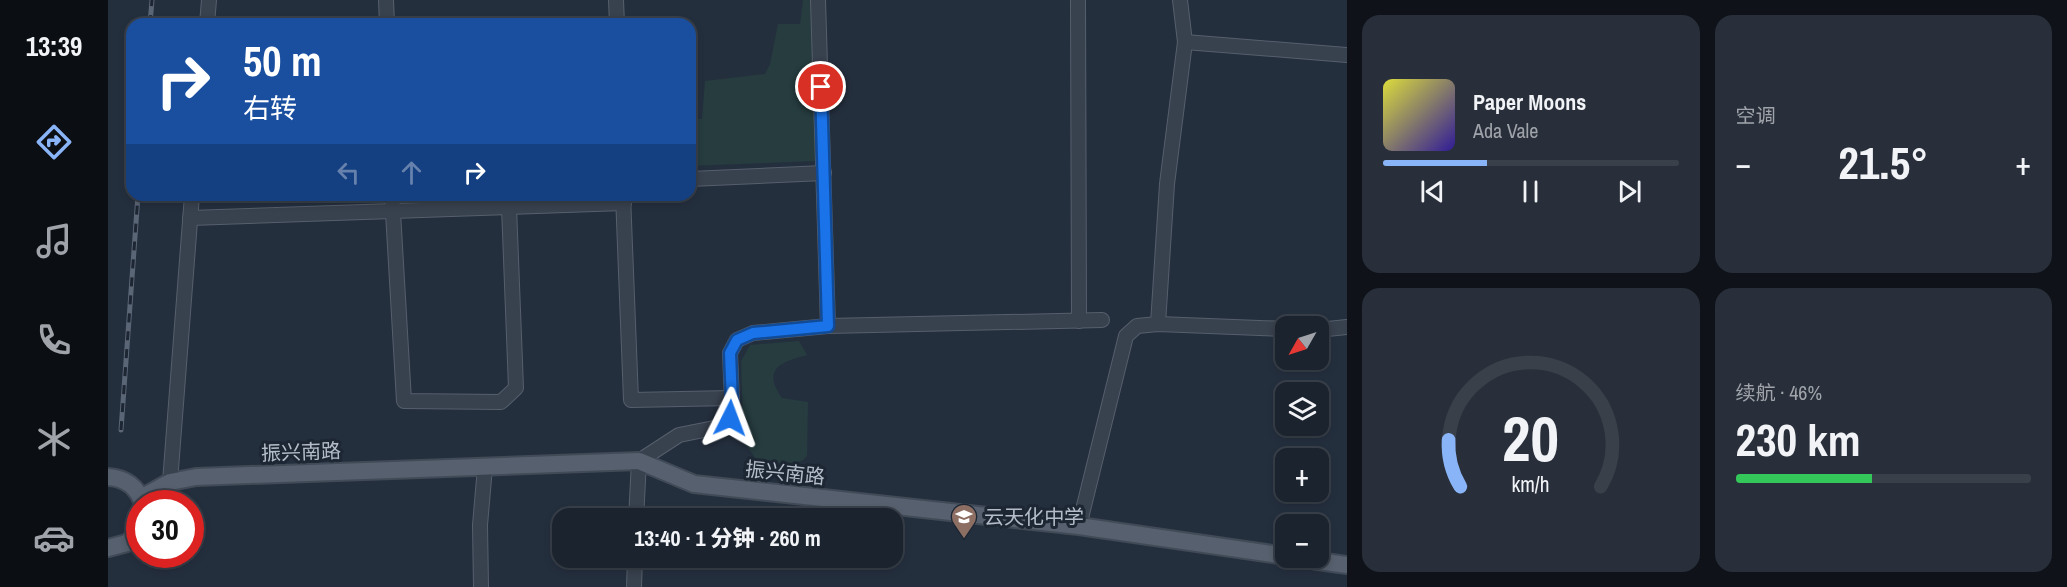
<!DOCTYPE html>
<html lang="zh">
<head>
<meta charset="utf-8">
<style>
  :root { --surface:#1b232e; --page:#282f3a; --text:#f1f3f6; --muted:#a0a4aa; --line:#39404a; --accent:#8ab4f8 }
  body { margin:0; font-family:"Archivo Narrow","Noto Sans SC",sans-serif; background:var(--page); color:var(--text); height:100vh; display:flex; flex-direction:column; font-size:22px; white-space:nowrap }
  * { box-sizing:border-box; margin:0 }
  p { font-size:20px; color:var(--muted) }
  .icon { flex:none; width:33px; height:33px; fill:none; stroke:currentColor; stroke-width:2; stroke-linecap:round; stroke-linejoin:round }
  .map { position:relative; flex:1; overflow:hidden }
  .details { display:flex; flex-direction:column; gap:15px; padding:15px; background:#0f1319; width:720px }
  .details>* { flex:none }
  .hud { position:absolute; left:18px; top:18px; width:570px; height:183px; border-radius:18px; box-shadow:0 3px 9px #0003,0 0 0 2px var(--line); background:#1a4fa0; color:#fff; overflow:hidden }
  .needle { width:39px; rotate:231deg }
  .buttons { position:absolute; left:1167px; top:316px; display:grid; gap:12px }
  .buttons a { display:grid; place-items:center; width:54px; height:54px; border-radius:12px; background:var(--surface); box-shadow:0 3px 9px #0003,0 0 0 2px var(--line); font-size:30px }
  .speed { position:absolute; left:18px; top:490px; display:flex; gap:12px; font-size:30px; font-weight:700; text-align:center }
  .speed>* { display:grid; place-content:center; width:78px; height:78px; border-radius:50%; background:var(--surface); box-shadow:0 3px 9px #0003,0 0 0 2px var(--line); line-height:1 }
  .speed .limit { border:9px solid #d22; background:#fff; color:#111 }
  .pin { position:absolute; display:grid; place-items:center; width:51px; height:51px; color:#fff; margin:-26px; border:3px solid #fff; border-radius:50%; box-shadow:0 2px 6px #0007 }
  .me { position:absolute; width:66px; margin:-33px; rotate:3deg; stroke-linejoin:round; filter:drop-shadow(0 0 4px #0008) }
  .turn { display:flex; align-items:center; gap:21px; height:126px; padding:0 18px; font-size:27px }
  .turn .icon { width:78px; height:78px; stroke-width:2.5 }
  .turn b { display:block; font-size:42px; line-height:51px }
  .lanes { display:flex; align-items:center; height:57px; padding:0 18px; background:#0003; justify-content:center; gap:30px; direction:ltr }
  .lanes .off { opacity:.35 }
  .big { font-size:45px; font-weight:800; line-height:1.1 }
  .details .tile { flex:1; display:flex; flex-direction:column; justify-content:center; gap:9px; min-width:0; padding:0 21px; border-radius:18px; background:var(--page) }
  .details .dial { align-items:center; gap:0 }
  .dial svg { height:156px; overflow:visible; fill:none; stroke:var(--line); stroke-width:7; stroke-linecap:round; text-anchor:middle }
  .dial text { fill:var(--text); stroke:none }
  .song { display:flex; align-items:center; gap:18px }
  .cover { width:72px; height:72px; border-radius:9px; background:linear-gradient(135deg,hsl(60 70% 55%),hsl(250 70% 35%)) }
  .played { height:6px; border-radius:3px; background:linear-gradient(90deg,var(--accent) 35%,var(--line) 35%) }
  .keys { display:flex; justify-content:space-around; direction:ltr }
  .heat { display:flex; justify-content:space-between; align-items:center; font-size:33px; direction:ltr }
  .charge { height:9px; border-radius:4px; background:linear-gradient(90deg,#34c759 46%,var(--line) 0) }
  .details .tiles { flex:1; display:grid; gap:15px; grid-template-columns:repeat(2,1fr) }
  .trip { position:absolute; left:444px; top:508px; width:351px; height:60px; border-radius:18px; background:var(--surface); box-shadow:0 3px 9px #0003,0 0 0 2px var(--line); font-weight:800; line-height:60px; text-align:center }
  main { display:flex; flex:1; min-height:0 }
  .tab-bar { display:flex; flex-direction:column; width:108px; justify-content:space-around; align-items:center; background:#0b0e12; color:var(--muted) }
  .tab-bar .icon { width:42px; height:42px }
  .tab-bar .on { color:var(--accent) }
  .tab-bar b { font-size:27px; color:var(--text) }
  .map>svg:first-child { display:block }
</style>
</head>
<body>
<main>
<nav class="tab-bar">
<b>13:39</b>
<svg class="icon on" aria-label="directions" viewBox="0 0 24 24"><path d="M12 3l9 9-9 9-9-9zM9 14v-3h6M13 9l2 2-2 2"/></svg>
<svg class="icon" aria-label="music" viewBox="0 0 24 24"><path d="M9 18V5l10-2v13"/><circle cx="6" cy="18" r="3"/><circle cx="16" cy="16" r="3"/></svg>
<svg class="icon" aria-label="phone" viewBox="0 0 24 24"><path d="M5 4h4l2 5-3 2q2 4 5 5l2-3 5 2v4C11 20 4 13 5 4z"/></svg>
<svg class="icon" aria-label="climate" viewBox="0 0 24 24"><path d="M12 3v18M4 7l16 10M4 17L20 7"/></svg>
<svg class="icon" aria-label="car" viewBox="0 0 24 24"><path d="M5 17H2v-5l4-1 3-4h7l3 4 3 1v5h-3M9 17h6M6 11h13"/><circle cx="7" cy="17" r="2"/><circle cx="17" cy="17" r="2"/></svg>
</nav>
<div class="map">
<svg width="1239" height="587" viewBox="0 0 1239 587">
  <rect width="100%" height="100%" fill="#242f3e"/>
  <!-- green -->
  <g fill="#263c3f">
    <path d="M695 0H706L708 161 582 166V119H594L597 81 657 74 662 64 670 24H692Z"/>
    <path d="M691 341 699 355C674 362 653 368 674 398L700 402 699 456C688 470 664 461 648 459L636 442 635 426 633 361 642 345Z"/>
  </g>
  <g fill="none" stroke-linecap="round" stroke-linejoin="round">
    <defs>
      <g id="minor">
        <path d="M278 0 279 24"/>
        <path d="M508 0 509 24"/>
        <path d="M710 0 720 326"/>
        <path d="M970 0 971 321"/>
        <path d="M99 24 101 0"/>
        <path d="M1077 42 1239 55"/>
        <path d="M582 179 716 173"/>
        <path d="M284 195 296 401 393 402 408 388 401 207"/>
        <path d="M515 195 523 400 624 398"/>
        <path d="M82 218 516 203"/>
        <path d="M1050 324 1059 184 1077 42 1072 0"/>
        <path d="M1210 330 1239 327"/>
        <path d="M62 482 84 195"/>
        <path d="M528 519 531 461 571 435 611 427 622 418 624 402 622 353 629 340 645 333 720 326 994 320"/>
        <path d="M971 526 1018 336 1029 326 1050 324 1178 329"/>
        <path d="M373 587 372 525 377 467"/>
        <path d="M526 587 527 558"/>
      </g>
      <g id="major">
        <path d="M0 477C17 478 30 487 35 504"/>
        <path d="M33 498 62 482 88 477 531 461 586 484 971 526 1178 556"/>
        <path d="M0 548 19 543 32 531"/>
        <path d="M1189 558 1239 565"/>
      </g>
    </defs>
    <!-- minor casing -->
    <use href="#minor" stroke="#565f6c" stroke-width="16"/>
    <!-- major casing -->
    <use href="#major" stroke="#414a57" stroke-width="20"/>
    <!-- minor -->
    <use href="#minor" stroke="#38414e" stroke-width="14"/>
    <!-- major -->
    <use href="#major" stroke="#56606e" stroke-width="16"/>
    <defs>
      <g id="rail">
        <path d="M42 24 44 0"/>
        <path d="M13 430 30 195"/>
      </g>
    </defs>
    <!-- rail casing -->
    <use href="#rail" stroke="#5a6575" stroke-width="5"/>
    <!-- rail -->
    <use href="#rail" stroke="#1d2633" stroke-width="3" stroke-dasharray="9" stroke-linecap="butt"/>
  </g>
  <g fill="none" stroke-linecap="round" stroke-linejoin="round">
    <defs>
      <path id="route" d="M622 418 624 402 622 353 629 340 645 333 720 326 713 87"/>
    </defs>
    <!-- route casing -->
    <use href="#route" stroke="#114b97" stroke-width="15"/>
    <!-- route -->
    <use href="#route" stroke="#1a73e8" stroke-width="10"/>
  </g>
  <!-- icons -->
  <defs>
    <symbol id="school-pin" viewBox="-11 -11 22 30"><path d="M0 17L-7.5 6A9.5 9.5 0 1 1 7.5 6Z" fill="#8d6e63" stroke="#1d2633"/><path d="M0-5L7-2L0 1L-7-2ZM-4 1L0 2.5L4 1V4Q0 6-4 4Z" fill="#fff"/></symbol>
  </defs>
  <g fill-rule="evenodd">
    <use href="#school-pin" x="841" y="502" width="30" height="40"/>
  </g>
  <g text-anchor="middle" stroke-width="6" stroke-linejoin="round" paint-order="stroke">
    <!-- street labels -->
    <g font-size="20" fill="#b4bcc9" stroke="#1d2633">
      <text transform="translate(193 452) rotate(-2)" y="7">振兴南路</text>
      <text transform="translate(677 473) rotate(6)" y="7">振兴南路</text>
    </g>
    <!-- poi labels -->
    <g font-size="20" fill="#b4bcc9" stroke="#1d2633" text-anchor="start">
      <text x="876" y="524">云天化中学</text>
    </g>
  </g>
</svg>
<div class="buttons">
<a><svg class="needle" viewBox="-14 -14 28 28"><path d="M0-13l5 13h-10z" fill="#e53935"/><path d="M0 13l5-13h-10z" fill="#a0a4aa"/></svg></a>
<a><svg class="icon" aria-label="layers" viewBox="0 0 24 24"><path d="M12 4l9 5-9 5-9-5zM3 14l9 5 9-5"/></svg></a>
<a>+</a>
<a>−</a>
</div>
<div class="speed"><div class="limit">30</div></div>
<div class="pin" style="left:713px;top:87px;background:#d93025"><svg class="icon" aria-label="arrive" viewBox="0 0 24 24"><path d="M6 21V4h12l-3 4 3 4H6"/></svg></div>
<svg class="me" style="left:622px;top:418px" viewBox="-20 -20 40 40"><path d="M0-17L14 15 0 8-14 15z" fill="#1a73e8" stroke="#fff" stroke-width="4"/></svg>
<div class="trip">13:40 · 1 分钟 · 260 m</div>
<div class="hud">
<div class="turn"><svg class="icon" aria-label="right" viewBox="0 0 24 24"><path d="M7 20v-9h11M14 6l5 5-5 5"/></svg><div><b>50 m</b>右转</div></div>
<div class="lanes"><svg class="icon off" aria-label="left" viewBox="0 0 24 24"><path d="M17 20v-9H6M10 6l-5 5 5 5"/></svg><svg class="icon off" aria-label="ahead" viewBox="0 0 24 24"><path d="M12 20V5M6 11l6-6 6 6"/></svg><svg class="icon" aria-label="right" viewBox="0 0 24 24"><path d="M7 20v-9h11M14 6l5 5-5 5"/></svg></div>
</div>
</div>
<section class="details">
<div class="tiles">
<div class="tile">
<div class="song"><i class="cover"></i><div><b>Paper Moons</b><p>Ada Vale</p></div></div>
<div class="played"></div>
<div class="keys"><svg class="icon" aria-label="previous" viewBox="0 0 24 24"><path d="M18 5L8 12l10 7zM5 5v14"/></svg><svg class="icon" aria-label="pause" viewBox="0 0 24 24"><path d="M8 5v14M16 5v14"/></svg><svg class="icon" aria-label="next" viewBox="0 0 24 24"><path d="M6 5l10 7-10 7zM19 5v14"/></svg></div>
</div>
<div class="tile"><p>空调</p>
<div class="heat"><a>−</a><b class="big">21.5°</b><a>+</a></div>
</div>
<div class="tile dial"><svg viewBox="0 0 100 80">
<path d="M14 69A42 42 0 1 1 86 69"/>
<path d="M14 69A42 42 0 0 1 8 45" stroke="#8ab4f8"/>
<text x="50" y="56" font-size="32" font-weight="700">20</text>
<text x="50" y="72" font-size="11">km/h</text>
</svg></div>
<div class="tile"><p>续航 · 46%</p><b class="big">230 km</b><div class="charge"></div></div>
</div>
</section>
</main>
</body>
</html>
